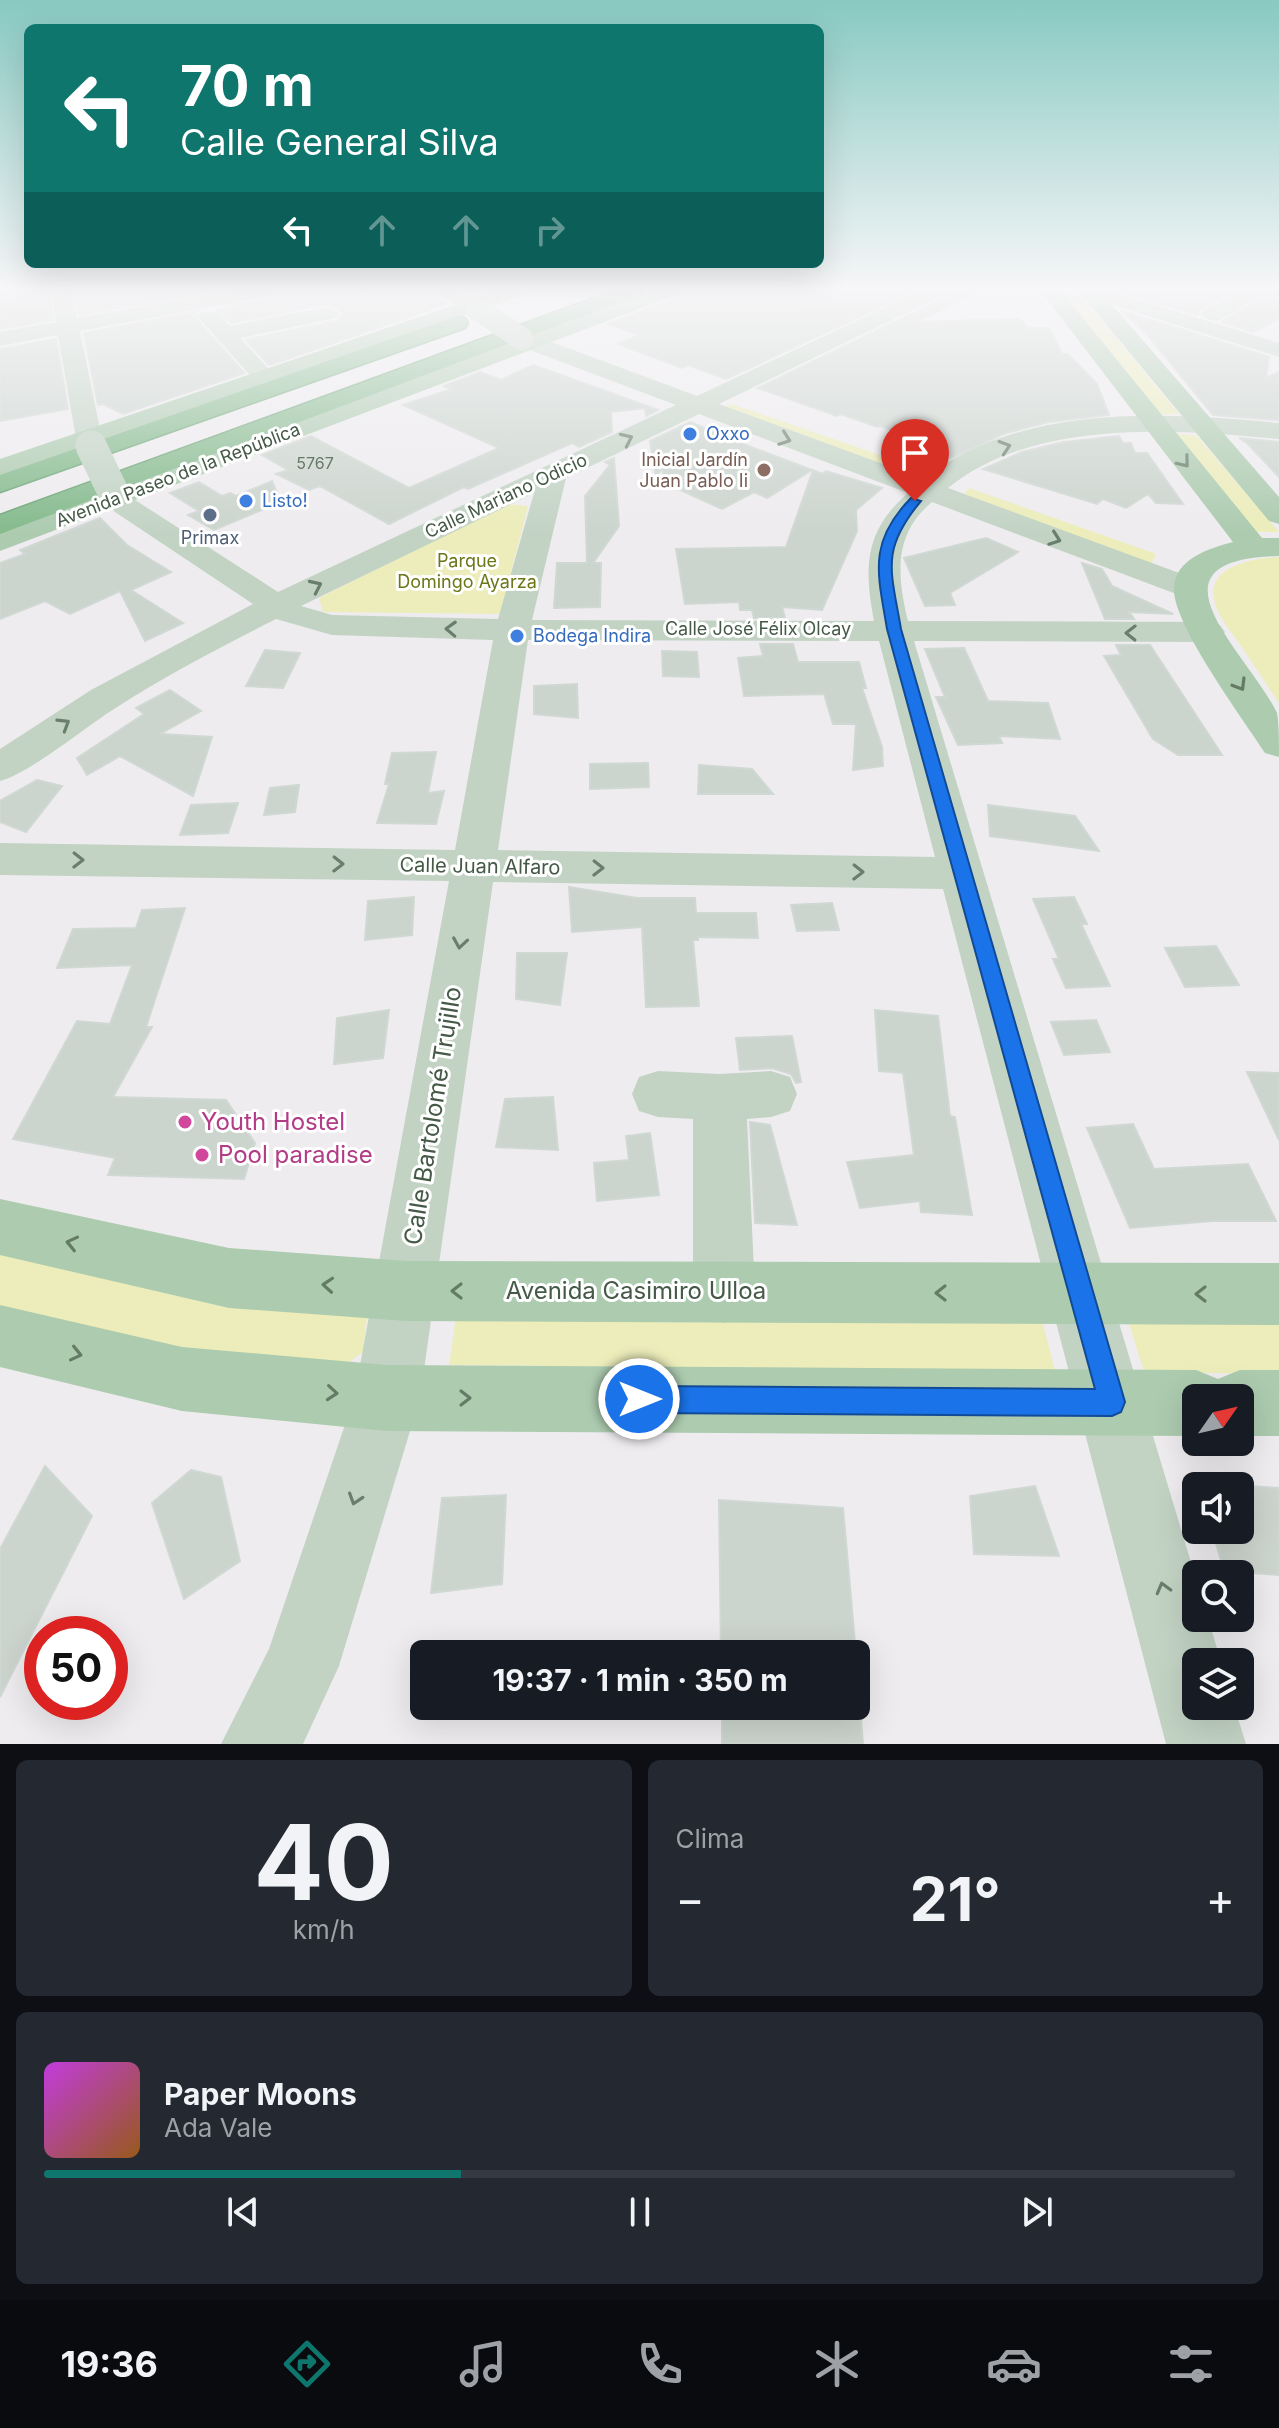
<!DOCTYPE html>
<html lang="es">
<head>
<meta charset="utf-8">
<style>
  :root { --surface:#171b24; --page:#242831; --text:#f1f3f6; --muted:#9ea1a6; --line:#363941; --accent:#0f766e }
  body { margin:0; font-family:Inter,sans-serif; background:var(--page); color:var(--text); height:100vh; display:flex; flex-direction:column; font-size:30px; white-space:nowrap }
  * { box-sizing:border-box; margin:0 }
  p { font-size:26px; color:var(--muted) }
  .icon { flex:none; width:44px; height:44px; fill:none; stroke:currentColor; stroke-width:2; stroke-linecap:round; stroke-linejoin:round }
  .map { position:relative; height:1744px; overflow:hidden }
  .details { display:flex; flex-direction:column; gap:16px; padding:16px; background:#0d0f14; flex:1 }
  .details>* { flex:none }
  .hud { position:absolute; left:24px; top:24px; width:800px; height:244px; border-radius:12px; box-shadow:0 8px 32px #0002; background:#0f766e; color:#fff; overflow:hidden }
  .needle { width:52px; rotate:56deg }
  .buttons { position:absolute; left:1182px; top:1384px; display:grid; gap:16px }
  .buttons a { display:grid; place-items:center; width:72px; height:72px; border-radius:12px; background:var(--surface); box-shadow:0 8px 32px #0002; font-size:40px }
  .speed { position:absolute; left:24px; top:1616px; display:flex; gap:16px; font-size:40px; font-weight:700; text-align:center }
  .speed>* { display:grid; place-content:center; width:104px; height:104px; border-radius:50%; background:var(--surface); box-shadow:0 8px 32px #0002; line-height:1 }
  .speed .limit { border:12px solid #d22; background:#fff; color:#111 }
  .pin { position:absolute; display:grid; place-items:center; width:68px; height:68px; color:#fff; margin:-82px -34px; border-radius:50% 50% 50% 0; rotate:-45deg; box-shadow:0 0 8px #0007 }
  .pin .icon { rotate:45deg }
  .me { position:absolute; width:88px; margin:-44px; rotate:90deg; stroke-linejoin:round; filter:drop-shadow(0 0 6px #0008) }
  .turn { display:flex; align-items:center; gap:28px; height:168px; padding:0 24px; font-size:36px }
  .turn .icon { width:104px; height:104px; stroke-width:2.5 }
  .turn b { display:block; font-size:56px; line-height:68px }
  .lanes { display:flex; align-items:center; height:76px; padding:0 24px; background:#0003; justify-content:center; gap:40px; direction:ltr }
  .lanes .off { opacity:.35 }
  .big { font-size:60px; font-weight:700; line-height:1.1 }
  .details .tile { flex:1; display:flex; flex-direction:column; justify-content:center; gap:12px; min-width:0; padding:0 28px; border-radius:12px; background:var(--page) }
  .details .dial { align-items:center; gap:0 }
  .dial b { font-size:104px; line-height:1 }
  .song { display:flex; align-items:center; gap:24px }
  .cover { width:96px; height:96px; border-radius:12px; background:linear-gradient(135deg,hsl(290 70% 55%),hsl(30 70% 35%)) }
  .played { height:8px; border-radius:4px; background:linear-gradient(90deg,var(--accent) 35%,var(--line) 35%) }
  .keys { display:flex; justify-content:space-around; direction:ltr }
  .heat { display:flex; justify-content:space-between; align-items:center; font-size:44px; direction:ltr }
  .details .tiles { flex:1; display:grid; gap:16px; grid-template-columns:1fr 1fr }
  .tile:last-child { grid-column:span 2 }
  .trip { position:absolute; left:410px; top:1640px; width:460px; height:80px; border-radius:12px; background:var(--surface); box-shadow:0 8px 32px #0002; font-weight:700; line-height:80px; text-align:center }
  .menu { display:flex; height:128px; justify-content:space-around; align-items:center; background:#090b0e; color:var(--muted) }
  .menu .icon { width:56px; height:56px }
  .menu .on { color:var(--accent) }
  .menu b { font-size:36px; color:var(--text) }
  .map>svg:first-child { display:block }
</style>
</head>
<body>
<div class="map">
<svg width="1279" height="1744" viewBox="0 0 1279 1744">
  <rect width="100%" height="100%" fill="#eeecef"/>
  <!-- green -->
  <g fill="#ecedba">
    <path d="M1062 294 1080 295 1179 414H1155Z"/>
    <path d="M732 404 912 466 899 475 716 409Z"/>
    <path d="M1172 434 1196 435 1279 532H1252Z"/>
    <path d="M969 488 1156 554 1151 564 961 497Z"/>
    <path d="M508 504 528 506 500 614 323 612 319 598Z"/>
    <path d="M1279 557V703C1266 684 1254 665 1241 646 1232 632 1216 615 1214 598 1208 565 1256 558 1279 557Z"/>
    <path d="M0 1248 367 1317 363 1352 345 1365 92 1339 0 1313Z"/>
    <path d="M458 1303 1039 1308 1055 1371 449 1365Z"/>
    <path d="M1125 1310 1279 1313V1374L1144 1372Z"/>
  </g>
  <!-- building -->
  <g fill="#cbd4cd" stroke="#d0d8d3" stroke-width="2">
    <path d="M0 290H48L53 320 0 329Z"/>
    <path d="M74 290H125V294L151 290H223L79 315Z"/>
    <path d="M282 290H335L346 299 371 297 377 290H426L447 304 269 365 246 340 337 321 342 315 340 310 327 304 231 323 215 309 270 299Z"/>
    <path d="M688 290H917L726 379 688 365 682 368 618 344 640 335 608 324 679 297Z"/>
    <path d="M951 290H981L916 322 1020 319 1028 328H1049L1062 354H1068L1097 384 1109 415 1048 422 1003 434 952 458 881 426 877 427 841 414 837 416 758 388 946 297Z"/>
    <path d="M1114 290H1240L1203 307 1198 315Z"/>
    <path d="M1274 290H1279V319L1253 332 1222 322Z"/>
    <path d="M1122 311 1269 357 1266 378 1279 372V420L1213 415 1146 333Z"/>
    <path d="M197 312 196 319 244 373 123 414 103 404 98 405 84 333Z"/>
    <path d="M56 339 68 409 0 421V349Z"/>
    <path d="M533 365 658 410 646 416 645 408 611 412 612 432 579 447 572 443 468 489 464 487 389 524 320 486 309 490 276 474 288 470 262 455 311 436 409 488 499 448 403 405 452 389 444 386 480 372 501 380Z"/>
    <path d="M690 422 751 447 812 470 767 498 754 492 722 509 665 483 662 468 656 477 650 441Z"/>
    <path d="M1119 436 1123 443H1131L1135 453H1147L1183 504 1156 503 1148 494 1126 508 1103 499 1097 504 983 469 1022 452 1064 442Z"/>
    <path d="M1239 438 1279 442V477L1247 443Z"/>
    <path d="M614 458 619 526 593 563H601L600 607 554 608 557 563H587L585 496 610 465 605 462Z"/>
    <path d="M813 470 822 474 826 471 882 488 856 510 857 531 822 610 782 607 785 618H754L752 610H740L739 602 685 604 676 549 786 547Z"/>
    <path d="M272 481 281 502 214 530 188 515 199 511 170 493 199 482 222 496 230 493 236 496Z"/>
    <path d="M100 518 127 545 171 572 131 590 183 623 145 641 120 591 70 614 45 601 0 619V563L25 554 20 550Z"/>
    <path d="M986 538 1018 552 950 593 955 605 925 606 904 558Z"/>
    <path d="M1082 563 1102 569 1112 586 1173 614 1129 612 1134 619H1105Z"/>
    <path d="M760 644H793L798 662H859L866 688H862L882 747 883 766 853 770 856 724H833L824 694 744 696 738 658 763 656Z"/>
    <path d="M1116 645H1150L1222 755H1178L1153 739 1104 656 1121 655Z"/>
    <path d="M964 648 988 701 1048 703 1060 739 999 736 1002 743 958 745 936 697H945L925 649Z"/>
    <path d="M265 650 300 653 283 688 246 686Z"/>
    <path d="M662 651 697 652 699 677 663 676Z"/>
    <path d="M577 684 578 718 534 714V686Z"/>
    <path d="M170 690 201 711 160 734 212 737 193 796 120 756 87 775 77 758 144 714 136 708Z"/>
    <path d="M436 752 428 793 444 791 436 824 377 823 389 784H385L392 753Z"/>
    <path d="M648 763 649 787 590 789V764Z"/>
    <path d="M699 765 752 769 773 794H698Z"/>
    <path d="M37 780 62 786 26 832 0 822V801Z"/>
    <path d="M299 785 295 812 264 815 270 788Z"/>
    <path d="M238 803 228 833 180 835 191 805Z"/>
    <path d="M988 805 1075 816 1099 851 990 836Z"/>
    <path d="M569 887 637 898H695L696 913H756L758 938 698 937V940H693L699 1006 646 1007 642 927 572 932Z"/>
    <path d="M414 897 412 935 365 940 368 901Z"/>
    <path d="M1074 897 1087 924H1081L1110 986 1066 988 1053 959H1059L1033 899Z"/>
    <path d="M832 903 839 930 797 931 791 905Z"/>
    <path d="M185 908 146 1027H152L113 1097 226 1100 255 1143 244 1179 108 1175 115 1158 13 1139 77 1021 110 1024 132 965 57 968 73 929 136 928 142 910Z"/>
    <path d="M1216 946 1239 985 1185 987 1165 948Z"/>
    <path d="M517 953H567L560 1005 516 999Z"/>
    <path d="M389 1010 383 1058 334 1064 337 1018Z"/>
    <path d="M875 1010 938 1016 950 1116 955 1117 972 1215 921 1212 920 1201 860 1208 847 1162 914 1155 903 1073 879 1071Z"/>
    <path d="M1096 1020 1110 1052 1064 1055 1051 1022Z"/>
    <path d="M792 1036 801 1082 796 1083 791 1074 772 1068 740 1070 736 1038Z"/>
    <path d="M1247 1072 1279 1073V1140Z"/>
    <path d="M553 1097 558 1150 496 1147 505 1099Z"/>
    <path d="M750 1122 770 1125 797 1225 755 1223Z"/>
    <path d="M1133 1124 1154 1169 1248 1164 1276 1221H1212L1130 1228 1087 1128Z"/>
    <path d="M650 1133 659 1195 597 1201 594 1163 629 1160 626 1136Z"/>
    <path d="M45 1466 92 1516 0 1697V1549Z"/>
    <path d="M191 1470 221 1477 240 1561 184 1599 152 1503Z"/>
    <path d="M1199 1483 1279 1488V1575L1224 1571 1212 1530H1240V1486H1200Z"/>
    <path d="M1035 1486 1059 1556 974 1554 970 1496Z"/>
    <path d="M506 1495 502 1584 431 1593 442 1498Z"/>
    <path d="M719 1500 843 1508 856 1654H721Z"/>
    <path d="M722 1706H860L863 1744H722Z"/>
  </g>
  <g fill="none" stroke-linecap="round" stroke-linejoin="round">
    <defs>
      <g id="highway">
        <path d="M616 290H644L641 294 0 534V515Z"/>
        <path d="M657 290H679L666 297 659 295Z"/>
        <path d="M457 316 465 318 468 323 465 328 0 492V475Z"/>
      </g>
    </defs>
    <!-- highway casing -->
    <use href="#highway" stroke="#6fa678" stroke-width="3"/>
    <!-- minor -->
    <g fill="#c2d3c4" fill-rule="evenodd">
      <path d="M51 290H71L77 318 238 290H279L269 296 80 331 103 444 99 450H81L77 444 58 335 0 346V332L56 322Z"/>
      <path d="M344 290H374L371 294 346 296Z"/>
      <path d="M429 290H454L484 304 488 308 484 312H470Z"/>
      <path d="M923 290H948L945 294 719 404 924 479C1021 403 1164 412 1279 423V439C1176 429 1034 418 948 488L1201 581 1206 588 1201 595 1190 598 1179 595 932 502C893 534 897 576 908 621L1208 622 1220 625 1225 632 1220 639 1208 642 914 641 1196 1579V1618H1208L1221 1662H1196V1706H1234L1246 1744H1166L943 889 493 882 420 1398 339 1666 303 1744H221L269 1649 354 1398 449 881 0 875V843L455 850 493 640 332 635 276 619C221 647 166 675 114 709 84 728 30 773 0 781V749L91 690 253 604 115 512 99 492 103 486C119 482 125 488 135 500L278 592 676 405 514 344 511 339 514 334H530L697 396ZM699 414 908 493C864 531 864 568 874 621L532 620 566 478ZM534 493 498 619 332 615 301 606ZM528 640 879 641 935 857 498 850Z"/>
      <path d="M1075 290H1105L1279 343V357L1078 294Z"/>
      <path d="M1246 290H1271L1220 320 1212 321 1201 315 1204 310Z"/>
      <path d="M328 307 339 313 336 318 240 338 277 378 273 383H257L198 317 201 312H217L230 326Z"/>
      <path d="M658 1071 719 1074 771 1071 790 1077 797 1094 790 1111 771 1117 747 1119 755 1292 746 1314 724 1323 702 1314 693 1292V1119L658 1117 639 1111 632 1094 639 1077Z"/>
    </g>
    <!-- major -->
    <g fill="#accbaf" fill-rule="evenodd">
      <path d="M499 290H528L525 294 0 476V459Z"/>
      <path d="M653 290H681L678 294 0 551V531Z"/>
      <path d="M1040 290H1060L1262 538H1279V556C1135 559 1249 654 1277 713 1279 724 1279 744 1279 757L1265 753C1244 720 1173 625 1174 589 1174 559 1210 548 1233 542Z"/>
      <path d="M1078 290H1099L1279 497V524L1269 521Z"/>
      <path d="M0 1199 229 1248 406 1261 1279 1263V1325L406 1321 229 1308 0 1255Z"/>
      <path d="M0 1305 182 1347 387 1365 1196 1370 1218 1379 1240 1370H1279V1436H1240V1398H1196V1436L387 1431 182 1411 0 1367Z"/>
    </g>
    <!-- highway -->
    <use href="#highway" fill="#84ba8c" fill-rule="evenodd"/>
    <!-- minor-bridge-far1 -->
    <g stroke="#c2d3c4" stroke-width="23">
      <path d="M477 308 522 339"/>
      <path d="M90 444 92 448"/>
    </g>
    <!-- minor-bridge -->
    <path stroke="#c2d3c4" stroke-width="31" d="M91 446 113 492"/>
  </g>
  <!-- one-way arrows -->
  <defs><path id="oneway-chevron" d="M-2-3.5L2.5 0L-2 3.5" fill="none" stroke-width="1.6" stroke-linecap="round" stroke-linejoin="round" transform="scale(2)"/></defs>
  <g stroke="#6a7e6c">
    <use href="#oneway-chevron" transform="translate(627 439) rotate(-25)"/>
    <use href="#oneway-chevron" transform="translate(785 439) rotate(20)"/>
    <use href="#oneway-chevron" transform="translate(1005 447) rotate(-18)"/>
    <use href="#oneway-chevron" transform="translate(1055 539) rotate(20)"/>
    <use href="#oneway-chevron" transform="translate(316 586) rotate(-25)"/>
    <use href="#oneway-chevron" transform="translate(451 629) rotate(-178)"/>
    <use href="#oneway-chevron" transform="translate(1131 633) rotate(-179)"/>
    <use href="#oneway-chevron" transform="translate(64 724) rotate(-32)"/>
    <use href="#oneway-chevron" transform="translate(78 860) rotate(1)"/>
    <use href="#oneway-chevron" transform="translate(338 864) rotate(1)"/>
    <use href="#oneway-chevron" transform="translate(598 868) rotate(1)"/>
    <use href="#oneway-chevron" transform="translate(858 872) rotate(1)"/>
    <use href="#oneway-chevron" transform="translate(460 943) rotate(99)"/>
    <use href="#oneway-chevron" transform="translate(355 1499) rotate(108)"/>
    <use href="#oneway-chevron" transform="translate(1163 1588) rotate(-105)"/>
  </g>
  <g stroke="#647b66">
    <use href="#oneway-chevron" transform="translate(1184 462) rotate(51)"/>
    <use href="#oneway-chevron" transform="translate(1240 685) rotate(59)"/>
    <use href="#oneway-chevron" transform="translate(72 1243) rotate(-167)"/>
    <use href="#oneway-chevron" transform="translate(328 1285) rotate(-176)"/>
    <use href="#oneway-chevron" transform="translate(457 1291) rotate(-180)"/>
    <use href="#oneway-chevron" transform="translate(941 1293) rotate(-180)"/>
    <use href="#oneway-chevron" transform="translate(1201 1294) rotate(-180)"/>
    <use href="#oneway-chevron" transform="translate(76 1354) rotate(13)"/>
    <use href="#oneway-chevron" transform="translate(332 1393) rotate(5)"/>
    <use href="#oneway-chevron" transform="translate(465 1398)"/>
  </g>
  <!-- sky -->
  <linearGradient id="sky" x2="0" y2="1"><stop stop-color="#88c9c2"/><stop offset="0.54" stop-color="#f7f6f8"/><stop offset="1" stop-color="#f7f6f8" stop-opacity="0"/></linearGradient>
  <rect width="1279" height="534" fill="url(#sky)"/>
  <!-- route -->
  <path fill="#1a73e8" stroke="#114b97" stroke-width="2" d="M911 498 921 501C880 550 891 570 901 629L1125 1402 1121 1412 1112 1416 639 1413 629 1409 625 1399 629 1390 639 1386 1095 1389 887 629C878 574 867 543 911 498Z"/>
  <!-- markers -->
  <g fill="#3f7fe0" stroke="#fff" stroke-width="3">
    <circle cx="690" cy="434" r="8"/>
    <circle cx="246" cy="501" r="8"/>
    <circle cx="517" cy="636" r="8"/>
  </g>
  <circle fill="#8d6e63" stroke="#fff" stroke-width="3" cx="764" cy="470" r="8"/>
  <circle fill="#5c6f8a" stroke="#fff" stroke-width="3" cx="210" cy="515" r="8"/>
  <g fill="#d1479c" stroke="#fff" stroke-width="3">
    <circle cx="185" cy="1122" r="8"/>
    <circle cx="202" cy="1155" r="8"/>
  </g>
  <g text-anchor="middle" stroke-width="6" stroke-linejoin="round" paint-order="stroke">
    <!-- number labels -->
    <g font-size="16" fill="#667868">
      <text x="315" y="469">5767</text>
    </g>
    <!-- far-shop labels -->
    <g font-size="18" fill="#366cbe" stroke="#fff" text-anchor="start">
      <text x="706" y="440">Oxxo</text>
      <text x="262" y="507">Listo!</text>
      <text x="533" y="642">Bodega Indira</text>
    </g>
    <!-- far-education labels -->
    <g font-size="18" fill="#785e54" stroke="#fff" text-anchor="end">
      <text x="748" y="466">Inicial Jardín<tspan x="748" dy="21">Juan Pablo Ii</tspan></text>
    </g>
    <!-- far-street labels -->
    <g font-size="18" fill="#455947" stroke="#fff">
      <text transform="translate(178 475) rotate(-21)" y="6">Avenida Paseo de la República</text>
      <text transform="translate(506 496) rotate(-25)" y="6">Calle Mariano Odicio</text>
      <text x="758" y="635">Calle José Félix Olcay</text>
    </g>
    <!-- far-service labels -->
    <g font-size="18" fill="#4e5e75" stroke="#fff">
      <text x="210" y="544">Primax</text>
    </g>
    <!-- far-park labels -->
    <g font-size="18" fill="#6b7718" stroke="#fff">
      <text x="467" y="567">Parque<tspan x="467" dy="21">Domingo Ayarza</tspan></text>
    </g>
    <!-- street labels -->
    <g font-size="20" fill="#455947" stroke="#fff">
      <text transform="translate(480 866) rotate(1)" y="7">Calle Juan Alfaro</text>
    </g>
    <!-- near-street labels -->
    <g font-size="24" fill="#455947" stroke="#fff">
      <text transform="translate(433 1116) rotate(-81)" y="8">Calle Bartolomé Trujillo</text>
      <text x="636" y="1299">Avenida Casimiro Ulloa</text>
    </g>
    <!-- near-hotel labels -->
    <g font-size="24" fill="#b23c85" stroke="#fff" text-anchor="start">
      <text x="201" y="1130">Youth Hostel</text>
      <text x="218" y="1163">Pool paradise</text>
    </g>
  </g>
</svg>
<div class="buttons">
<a><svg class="needle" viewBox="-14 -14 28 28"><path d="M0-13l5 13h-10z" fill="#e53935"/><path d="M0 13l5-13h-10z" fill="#9ea1a6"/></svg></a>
<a><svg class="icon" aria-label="sound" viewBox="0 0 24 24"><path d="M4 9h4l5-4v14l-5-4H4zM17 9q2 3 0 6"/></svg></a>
<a><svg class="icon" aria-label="search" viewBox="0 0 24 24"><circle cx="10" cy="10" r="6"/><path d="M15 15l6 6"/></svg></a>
<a><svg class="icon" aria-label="layers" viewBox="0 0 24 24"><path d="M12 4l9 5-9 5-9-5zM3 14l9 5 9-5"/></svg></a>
</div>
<div class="speed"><div class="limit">50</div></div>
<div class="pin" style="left:915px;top:501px;background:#d93025"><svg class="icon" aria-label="arrive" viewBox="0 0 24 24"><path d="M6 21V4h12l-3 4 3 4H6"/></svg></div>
<svg class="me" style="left:639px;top:1399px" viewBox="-20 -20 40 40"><circle r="17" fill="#1a73e8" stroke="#fff" stroke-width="3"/><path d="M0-11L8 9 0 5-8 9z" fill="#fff"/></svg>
<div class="trip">19:37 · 1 min · 350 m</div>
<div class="hud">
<div class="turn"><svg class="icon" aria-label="left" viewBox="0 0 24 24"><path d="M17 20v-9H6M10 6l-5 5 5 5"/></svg><div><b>70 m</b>Calle General Silva</div></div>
<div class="lanes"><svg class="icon" aria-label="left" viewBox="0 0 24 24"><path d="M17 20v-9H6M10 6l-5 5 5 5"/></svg><svg class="icon off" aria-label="ahead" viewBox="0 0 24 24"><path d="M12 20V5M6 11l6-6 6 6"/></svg><svg class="icon off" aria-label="ahead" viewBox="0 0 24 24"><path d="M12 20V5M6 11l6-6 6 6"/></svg><svg class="icon off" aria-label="right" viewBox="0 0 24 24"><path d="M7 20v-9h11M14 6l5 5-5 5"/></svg></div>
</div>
</div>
<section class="details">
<div class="tiles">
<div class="tile dial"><b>40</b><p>km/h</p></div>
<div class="tile"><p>Clima</p>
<div class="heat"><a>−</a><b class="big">21°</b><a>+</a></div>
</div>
<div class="tile">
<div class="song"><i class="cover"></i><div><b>Paper Moons</b><p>Ada Vale</p></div></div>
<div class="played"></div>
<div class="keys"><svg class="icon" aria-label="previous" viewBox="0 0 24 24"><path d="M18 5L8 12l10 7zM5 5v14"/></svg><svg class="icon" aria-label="pause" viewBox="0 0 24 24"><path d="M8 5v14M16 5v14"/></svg><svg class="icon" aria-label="next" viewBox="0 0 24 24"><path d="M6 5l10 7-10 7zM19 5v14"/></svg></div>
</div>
</div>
</section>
<nav class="menu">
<b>19:36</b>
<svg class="icon on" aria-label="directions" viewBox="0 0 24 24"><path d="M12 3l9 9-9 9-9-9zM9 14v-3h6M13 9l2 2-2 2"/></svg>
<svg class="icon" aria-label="music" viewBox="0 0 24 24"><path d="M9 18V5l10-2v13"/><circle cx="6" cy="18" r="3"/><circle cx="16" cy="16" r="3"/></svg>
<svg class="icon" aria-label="phone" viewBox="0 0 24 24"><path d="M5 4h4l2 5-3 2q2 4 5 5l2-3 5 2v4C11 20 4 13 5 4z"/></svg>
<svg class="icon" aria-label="climate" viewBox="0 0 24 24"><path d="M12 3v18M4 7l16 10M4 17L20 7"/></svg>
<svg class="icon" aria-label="car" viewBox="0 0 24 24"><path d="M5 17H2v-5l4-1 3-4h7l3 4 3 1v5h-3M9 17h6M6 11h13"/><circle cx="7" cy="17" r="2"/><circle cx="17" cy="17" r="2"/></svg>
<svg class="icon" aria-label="filters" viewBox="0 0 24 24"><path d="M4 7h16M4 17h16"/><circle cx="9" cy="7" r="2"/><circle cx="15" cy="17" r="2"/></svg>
</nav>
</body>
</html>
